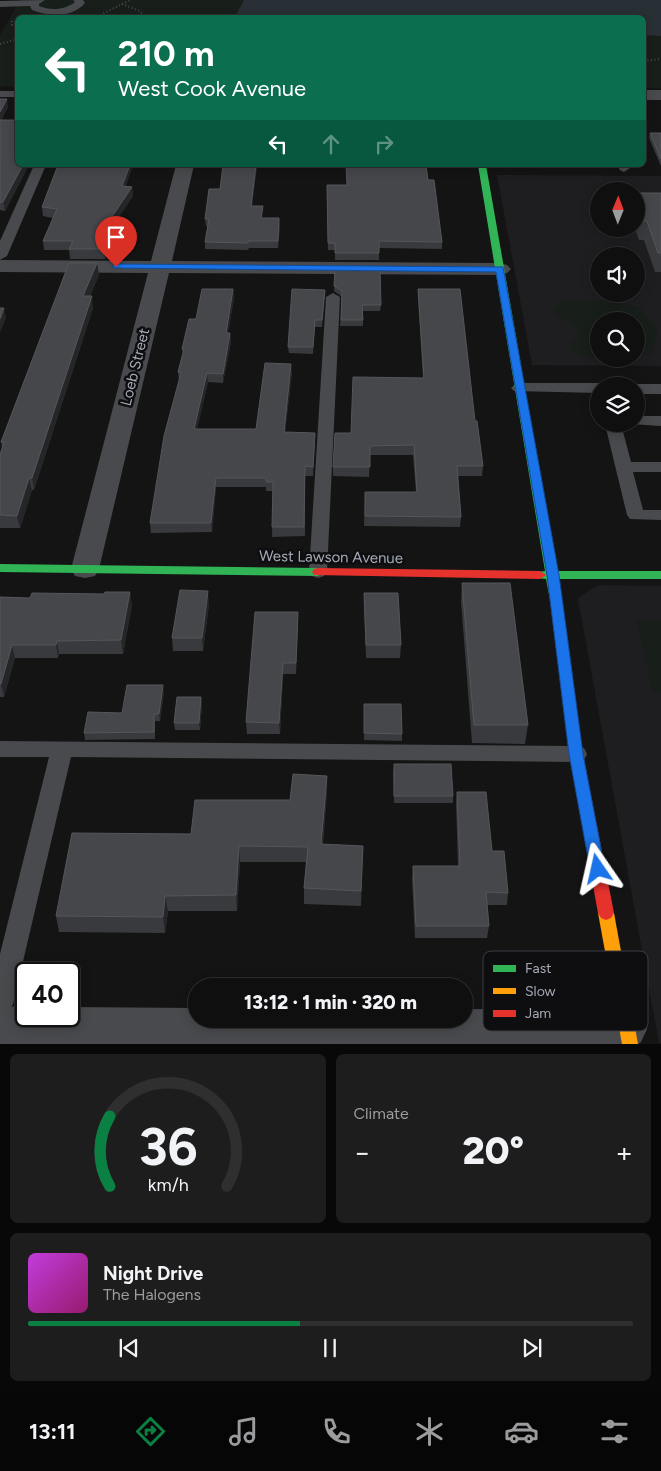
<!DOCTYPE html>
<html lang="en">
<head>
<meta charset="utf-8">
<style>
  :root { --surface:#0f0f0f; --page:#1d1d1d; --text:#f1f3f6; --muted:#9b9c9e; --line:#2f2f2f; --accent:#0b8043 }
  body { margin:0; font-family:Figtree,sans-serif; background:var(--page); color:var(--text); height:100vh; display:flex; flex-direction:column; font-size:19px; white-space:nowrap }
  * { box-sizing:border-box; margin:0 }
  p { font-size:16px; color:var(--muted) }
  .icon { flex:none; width:28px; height:28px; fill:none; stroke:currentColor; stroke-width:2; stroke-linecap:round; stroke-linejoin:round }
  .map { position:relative; height:1044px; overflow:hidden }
  .panel { display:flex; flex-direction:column; gap:10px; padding:10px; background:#080808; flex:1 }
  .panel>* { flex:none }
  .banner { position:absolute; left:15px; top:15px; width:631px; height:152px; border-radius:8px; box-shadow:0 2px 12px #0003,0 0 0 1px var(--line); background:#0b6e4f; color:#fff; overflow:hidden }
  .needle { width:32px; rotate:1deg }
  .tools { position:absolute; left:590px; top:182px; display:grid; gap:10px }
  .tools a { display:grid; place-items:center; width:55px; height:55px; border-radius:50%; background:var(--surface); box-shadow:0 2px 12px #0003,0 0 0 1px var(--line); font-size:25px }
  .speed { position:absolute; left:15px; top:962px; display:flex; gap:10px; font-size:25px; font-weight:700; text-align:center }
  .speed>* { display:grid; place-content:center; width:65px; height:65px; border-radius:50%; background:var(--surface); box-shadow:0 2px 12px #0003,0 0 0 1px var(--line); line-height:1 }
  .speed .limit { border:2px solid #111; border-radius:8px; background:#fff; color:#111 }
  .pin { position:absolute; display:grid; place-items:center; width:42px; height:42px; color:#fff; margin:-51px -21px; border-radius:50% 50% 50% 0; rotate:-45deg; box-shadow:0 0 5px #0007 }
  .pin .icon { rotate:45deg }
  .me { position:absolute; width:55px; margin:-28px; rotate:349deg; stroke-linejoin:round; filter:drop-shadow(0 0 4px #0008) }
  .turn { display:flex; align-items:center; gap:18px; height:105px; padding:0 20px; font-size:22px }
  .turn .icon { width:65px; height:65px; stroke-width:2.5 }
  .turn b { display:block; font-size:35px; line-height:42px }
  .lanes { display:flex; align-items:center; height:48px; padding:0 20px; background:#0003; justify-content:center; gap:25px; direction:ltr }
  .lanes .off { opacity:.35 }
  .big { font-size:38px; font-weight:800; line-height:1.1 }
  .panel .widget { flex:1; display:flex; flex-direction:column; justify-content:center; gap:8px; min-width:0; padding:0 18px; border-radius:8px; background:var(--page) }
  .panel .dial { align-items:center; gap:0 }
  .dial svg { height:130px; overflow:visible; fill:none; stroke:var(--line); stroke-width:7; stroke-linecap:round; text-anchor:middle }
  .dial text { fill:var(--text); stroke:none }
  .song { display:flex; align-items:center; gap:15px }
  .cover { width:60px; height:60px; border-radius:8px; background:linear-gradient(135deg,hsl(290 70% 55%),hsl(320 70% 35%)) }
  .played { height:5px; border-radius:2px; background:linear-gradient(90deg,var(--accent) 45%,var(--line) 45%) }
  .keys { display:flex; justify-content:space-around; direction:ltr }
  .heat { display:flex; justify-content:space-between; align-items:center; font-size:28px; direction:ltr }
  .panel .tiles { flex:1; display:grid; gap:10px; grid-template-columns:1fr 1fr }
  .widget:last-child { grid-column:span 2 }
  .trip { position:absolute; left:188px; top:978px; width:285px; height:50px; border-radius:25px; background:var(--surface); box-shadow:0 2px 12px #0003,0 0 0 1px var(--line); font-weight:800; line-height:50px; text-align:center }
  .tab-bar { display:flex; height:80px; justify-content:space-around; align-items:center; background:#060606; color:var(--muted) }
  .tab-bar .icon { width:35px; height:35px }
  .tab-bar .on { color:var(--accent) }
  .tab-bar b { font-size:22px; color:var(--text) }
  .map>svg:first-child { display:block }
</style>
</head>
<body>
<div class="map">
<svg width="661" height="1044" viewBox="0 0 661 1044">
  <rect width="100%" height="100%" fill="#141414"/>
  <!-- built -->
  <g fill="#1e1e21" fill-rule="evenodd">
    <path d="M497 175 661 176V366L532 365ZM599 191H636V229H599ZM599 256H636V294H599ZM599 321H636V359H599Z"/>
    <path d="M601 585 661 586V1043H659L578 599 591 589Z"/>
  </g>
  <!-- green -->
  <g fill="#181e19">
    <path d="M20 0H661V88H644V18H18L17 86H0V35Z"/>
    <path d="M565 301H608L641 308 658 327 652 354 636 355V321H599V356L585 357 574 354 569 346 579 331 576 327 554 313V308Z"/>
    <path d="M636 620H661V693L653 692Z"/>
  </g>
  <!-- water -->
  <path fill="#283035" d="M244 0H661V36L644 35V18L235 17Z"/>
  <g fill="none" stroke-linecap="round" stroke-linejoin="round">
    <!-- path -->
    <g stroke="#4a4b4f" stroke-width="2" stroke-dasharray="1 2.5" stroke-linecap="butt">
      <path d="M122 4 140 11 145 18"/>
      <path d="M94 18 130 0"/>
      <path d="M12 21V25L18 27"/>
      <path d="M0 44 18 39"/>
      <path d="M644 61 661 59"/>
    </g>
    <!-- lane -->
    <g fill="#484a4d" fill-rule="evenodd">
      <path d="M45 0 39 4V6C51 11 65 10 75 2L73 0H83L85 3C72 18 49 17 32 10L30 6 0 7V1Z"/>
      <rect x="0" y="91" width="18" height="6"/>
      <path d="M34 165H46L7 256 0 260V241Z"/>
      <path d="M617 165H629L630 168 624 172 620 170Z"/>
      <path d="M333 293 340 297 327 572 324 576 318 578 312 576 309 572 326 297Z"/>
      <path d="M519 383H599L605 386H599V393L514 391 511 388 514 385Z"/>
      <path d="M636 384H661V394H636V386H630Z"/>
      <path d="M636 416H661V426L630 424H636Z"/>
      <path d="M605 424H621L631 462H661V472H633L643 510H661V520L630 519 627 515Z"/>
      <path d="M0 741 576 746 584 748 587 754 584 760 576 762 71 757 13 1004 9 1012 0 1016V954L49 757H0Z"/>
    </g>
    <!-- street -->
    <g fill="#484a4d" fill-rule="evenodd">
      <rect x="644" y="90" width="17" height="10"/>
      <path d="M176 165H194L172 261 500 263 507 265 511 269 507 273 500 275 169 273 99 569 95 576 85 578 75 576 71 569 148 273 0 272V260L151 261Z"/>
      <path d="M0 1006 26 1007V1016H69V1007L196 1008V1019H464V1009L627 1010 641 1016 647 1029 641 1042 638 1044H0Z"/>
    </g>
    <!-- fast -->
    <g fill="#30b455" fill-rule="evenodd">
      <path d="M478 165H486L557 571H661V579H558L562 600 556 604 550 600 546 579 536 578 534 575 536 572 545 571Z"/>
      <path d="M0 564 318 568 324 572 318 576 0 572Z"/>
    </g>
    <!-- slow -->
    <path fill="#ff9f0a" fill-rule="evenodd" d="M606 906 611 908 614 913 638 1044H622L598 913 601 908Z"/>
    <!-- jam -->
    <g fill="#e5322d" fill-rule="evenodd">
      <path d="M318 568 540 571 546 575 540 579 314 575 312 572 314 569Z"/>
      <path d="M556 596 562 600 583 754 614 913 611 918 606 920 601 918 598 913 569 754 550 600Z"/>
    </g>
  </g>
  <!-- wall -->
  <g fill="#393a3d">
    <path d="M0 99 8 107 1 120 18 165H29L5 211 0 210Z"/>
    <path d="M650 133H661V166L649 138Z"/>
    <path d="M223 165H274H257L252 206H263L262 218 280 225 278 248H249L248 250 205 249V242L208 226H206L205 219 220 189Z"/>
    <path d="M428 180 442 242V249L379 248V260H335V250H328L327 185H346Z"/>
    <path d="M126 186 132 187 133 196 110 230 113 240 105 259H70L69 250H44L43 241 53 218 43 216 42 207Z"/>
    <path d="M636 193H661V272H655L644 240H639L635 229H636Z"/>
    <path d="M97 263 99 275 90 296 93 308 34 490H32L20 528H0V455L2 448 1 442Z"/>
    <path d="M335 270 381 305 380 311H363V326H340L342 297 334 291Z"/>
    <path d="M233 289 234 298 228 333H230L231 342 223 383 208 382 197 429H256L292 373 285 432 315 442 313 476H305V536L272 537 273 491H266V487H216L212 532 151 533 150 523 179 382 178 372 183 354 182 349 196 319Z"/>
    <path d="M418 289 475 421 483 466 482 476H458L461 517 460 527 364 526 365 492H416L413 455H370L369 477 333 476V467L351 433 423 378 418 298Z"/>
    <path d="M325 290 322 327H315L313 354 289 353 288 347Z"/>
    <path d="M462 583 528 725 525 744 472 743 461 601Z"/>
    <path d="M364 593 401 645 400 658H366L364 606Z"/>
    <path d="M0 597 132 605 123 654H59L58 658H15L4 697H0Z"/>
    <path d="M209 604 203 651H173L172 638Z"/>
    <path d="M298 623 296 674H283L280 734H247L246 722Z"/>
    <path d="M164 692 160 721H155V739L85 740 84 733 122 713Z"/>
    <path d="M201 697 202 704 200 730H175L174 723Z"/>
    <path d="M364 704 402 734V741L364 740Z"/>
    <path d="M393 771 453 796V803H394Z"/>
    <path d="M327 791 323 844 363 846 361 906 304 904V888L306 862H240L237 911H168L165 933 59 932 56 916 191 834 290 800Z"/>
    <path d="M457 792 492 851 508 893 507 905H487L489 926 487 938H415L412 879 413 866H458L456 804Z"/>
  </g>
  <!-- shaded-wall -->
  <g fill="#252627">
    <path d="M7 99 8 107 0 123V112Z"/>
    <path d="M23 165H29L5 211 3 202Z"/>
    <path d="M130 165H133L123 195 122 186Z"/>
    <path d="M256 165H257L251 213V206Z"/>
    <path d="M132 187 133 196 104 240 103 230Z"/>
    <path d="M279 218 280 225 278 248V241Z"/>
    <path d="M112 230 113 240 105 259 104 249Z"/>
    <path d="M97 263 99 275 85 308 83 296Z"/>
    <path d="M233 289 234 298 226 342V333Z"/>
    <path d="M92 296 93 308 34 490 32 478Z"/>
    <path d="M4 308 6 318 0 333V319Z"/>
    <path d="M230 333 231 342 223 383V374Z"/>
    <path d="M291 364 292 373 284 441V432Z"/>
    <path d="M207 373 208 382 195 438 194 429Z"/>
    <path d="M315 433V442L313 476V467Z"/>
    <path d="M29 478 32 490 20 528 17 516Z"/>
    <path d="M216 478V487L212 532 211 523Z"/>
    <path d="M208 591 209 604 203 651 202 638Z"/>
    <path d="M130 592 132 605 123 654 121 640Z"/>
    <path d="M298 612V623L296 674V663Z"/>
    <path d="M57 641 59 654 58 658 56 645Z"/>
    <path d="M12 645 15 658 4 697 1 684Z"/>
    <path d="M283 663V674L280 734 279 723Z"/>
    <path d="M163 685 164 692 160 721 159 714Z"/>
    <path d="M201 697 202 704 200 730 199 723Z"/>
    <path d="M327 776V791L321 860V844Z"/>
    <path d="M239 846 240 862 237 911 236 895Z"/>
    <path d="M165 896 168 911 165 933 163 917Z"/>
  </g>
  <!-- building -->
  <g fill="#45474a" stroke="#54565b">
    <path d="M0 99H7L0 112Z"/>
    <path d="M0 120H18V165H23L3 202H0Z"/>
    <path d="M650 133H661V159Z"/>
    <path d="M58 165H130L122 186 132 187 103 230H112L104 249H69L73 241H43L57 209 42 207Z"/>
    <path d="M223 165H256L251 206H263L261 218H279L278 241H248V243L205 242 209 219H205L209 189H220Z"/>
    <path d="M346 165H426L428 180H434L442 242 379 241V253H335V243H328L327 185H347Z"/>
    <path d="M636 193H661V253H658L647 221H642L636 204Z"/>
    <path d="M69 263H97L83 296H92L32 478H29L17 516 0 515V455L4 442H1Z"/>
    <path d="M335 270H380L381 305H362L363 320H341L342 291 334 286Z"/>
    <path d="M202 289H233L226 333H230L223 374 207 373 194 429H256L265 363 291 364 284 432 315 433 313 467 305 466 304 527H272L273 482H266V478H216L211 523H150L164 436 181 373 178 372 184 349H182L189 319H196Z"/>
    <path d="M292 289 325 290 322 320H315L313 347H288Z"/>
    <path d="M418 289H460L475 421H477L483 466H457L461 517 365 516V492H417L414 445 370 446V467H333L335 433H351L353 377 424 378Z"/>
    <path d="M0 308H4L0 319Z"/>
    <path d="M462 583H510L528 725H474Z"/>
    <path d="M180 590 208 591 202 638H172Z"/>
    <path d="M105 592H130L121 640 57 641 56 645H12L1 684H0V597L30 598 32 593 104 594Z"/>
    <path d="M364 593H398L401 645H366Z"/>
    <path d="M255 612H298L296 663H283L279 723 246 722Z"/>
    <path d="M127 685H163L159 714H154V732L84 733 88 712 122 713Z"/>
    <path d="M177 697H201L199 723H174Z"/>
    <path d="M364 704H401L402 734 364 733Z"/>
    <path d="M394 764H451L453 796H394Z"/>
    <path d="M293 774 327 776 321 844 363 846 361 891 304 888 308 847 239 846 236 895 165 896 163 917 56 916 72 833 191 834 195 800H290Z"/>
    <path d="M457 792H486L492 851H504L508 893 486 892 489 926H416L413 866H460Z"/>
  </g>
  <!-- route -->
  <path fill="#1a73e8" stroke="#114b97" d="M116 264 503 267 559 575 583 754 605 869 603 874 598 876 592 874 590 869 569 754 547 575 496 272 113 268V265Z"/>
  <g text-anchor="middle" stroke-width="5" stroke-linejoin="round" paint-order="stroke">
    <!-- street labels -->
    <g font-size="15" fill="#a5abb5" stroke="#0e0e10">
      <text transform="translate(135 367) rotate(-76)" y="5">Loeb Street</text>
      <text transform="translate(331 557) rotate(1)" y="5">West Lawson Avenue</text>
    </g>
  </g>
  <!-- legend -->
  <rect x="483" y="951" width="165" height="80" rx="8" fill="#0e0e10" stroke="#3b3d42" stroke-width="1"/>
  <rect x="493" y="965" width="23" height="7" fill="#30b455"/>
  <rect x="493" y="988" width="23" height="6" fill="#ff9f0a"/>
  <rect x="493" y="1010" width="23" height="7" fill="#e5322d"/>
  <g font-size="14" fill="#a5abb5">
    <text x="525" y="973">Fast</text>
    <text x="525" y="996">Slow</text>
    <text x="525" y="1018">Jam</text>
  </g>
</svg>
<div class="tools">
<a><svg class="needle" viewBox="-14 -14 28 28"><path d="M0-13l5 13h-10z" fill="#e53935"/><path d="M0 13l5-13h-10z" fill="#9b9c9e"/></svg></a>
<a><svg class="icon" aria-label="sound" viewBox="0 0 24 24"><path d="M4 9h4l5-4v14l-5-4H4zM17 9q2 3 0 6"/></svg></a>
<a><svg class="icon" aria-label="search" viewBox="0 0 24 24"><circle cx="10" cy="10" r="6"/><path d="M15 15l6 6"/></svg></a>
<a><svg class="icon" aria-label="layers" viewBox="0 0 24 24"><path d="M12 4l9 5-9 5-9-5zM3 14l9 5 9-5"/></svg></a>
</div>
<div class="speed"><div class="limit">40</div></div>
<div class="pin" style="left:116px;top:267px;background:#d93025"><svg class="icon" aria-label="arrive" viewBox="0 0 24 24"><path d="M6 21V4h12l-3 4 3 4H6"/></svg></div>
<svg class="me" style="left:598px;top:869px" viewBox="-20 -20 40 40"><path d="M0-17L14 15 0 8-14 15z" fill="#1a73e8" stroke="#fff" stroke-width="4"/></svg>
<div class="trip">13:12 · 1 min · 320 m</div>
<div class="banner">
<div class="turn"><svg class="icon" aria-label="left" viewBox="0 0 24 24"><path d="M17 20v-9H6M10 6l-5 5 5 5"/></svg><div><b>210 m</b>West Cook Avenue</div></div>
<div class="lanes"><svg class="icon" aria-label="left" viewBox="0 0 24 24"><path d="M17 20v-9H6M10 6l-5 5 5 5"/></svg><svg class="icon off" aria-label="ahead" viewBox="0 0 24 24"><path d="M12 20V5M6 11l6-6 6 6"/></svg><svg class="icon off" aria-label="right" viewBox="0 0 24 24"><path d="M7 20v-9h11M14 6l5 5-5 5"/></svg></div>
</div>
</div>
<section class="panel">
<div class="tiles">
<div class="widget dial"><svg viewBox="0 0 100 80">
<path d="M14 69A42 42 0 1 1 86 69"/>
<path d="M14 69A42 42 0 0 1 14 26" stroke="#0b8043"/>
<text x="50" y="56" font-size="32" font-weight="700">36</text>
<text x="50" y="72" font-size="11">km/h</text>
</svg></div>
<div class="widget"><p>Climate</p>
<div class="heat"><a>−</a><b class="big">20°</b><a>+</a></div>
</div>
<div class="widget">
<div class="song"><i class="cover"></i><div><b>Night Drive</b><p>The Halogens</p></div></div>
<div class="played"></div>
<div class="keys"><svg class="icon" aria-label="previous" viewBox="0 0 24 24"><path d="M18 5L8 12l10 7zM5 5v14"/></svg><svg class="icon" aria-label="pause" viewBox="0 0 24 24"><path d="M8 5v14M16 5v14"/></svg><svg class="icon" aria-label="next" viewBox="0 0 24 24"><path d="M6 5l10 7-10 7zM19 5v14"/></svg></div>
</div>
</div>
</section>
<nav class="tab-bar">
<b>13:11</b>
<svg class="icon on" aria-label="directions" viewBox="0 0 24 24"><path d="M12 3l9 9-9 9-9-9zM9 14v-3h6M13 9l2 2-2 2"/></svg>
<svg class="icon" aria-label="music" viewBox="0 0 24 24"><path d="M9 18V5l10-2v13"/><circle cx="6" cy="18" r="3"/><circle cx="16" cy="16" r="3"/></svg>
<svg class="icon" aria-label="phone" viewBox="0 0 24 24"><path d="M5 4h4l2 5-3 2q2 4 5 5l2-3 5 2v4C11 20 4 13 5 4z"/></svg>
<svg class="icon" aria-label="climate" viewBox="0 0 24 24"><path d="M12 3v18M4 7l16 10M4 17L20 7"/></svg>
<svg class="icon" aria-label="car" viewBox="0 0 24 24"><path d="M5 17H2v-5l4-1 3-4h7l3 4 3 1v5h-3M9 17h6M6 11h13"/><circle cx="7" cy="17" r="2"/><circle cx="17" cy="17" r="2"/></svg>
<svg class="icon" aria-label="filters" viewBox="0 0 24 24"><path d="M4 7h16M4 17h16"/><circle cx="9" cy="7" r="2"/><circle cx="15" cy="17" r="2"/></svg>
</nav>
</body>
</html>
